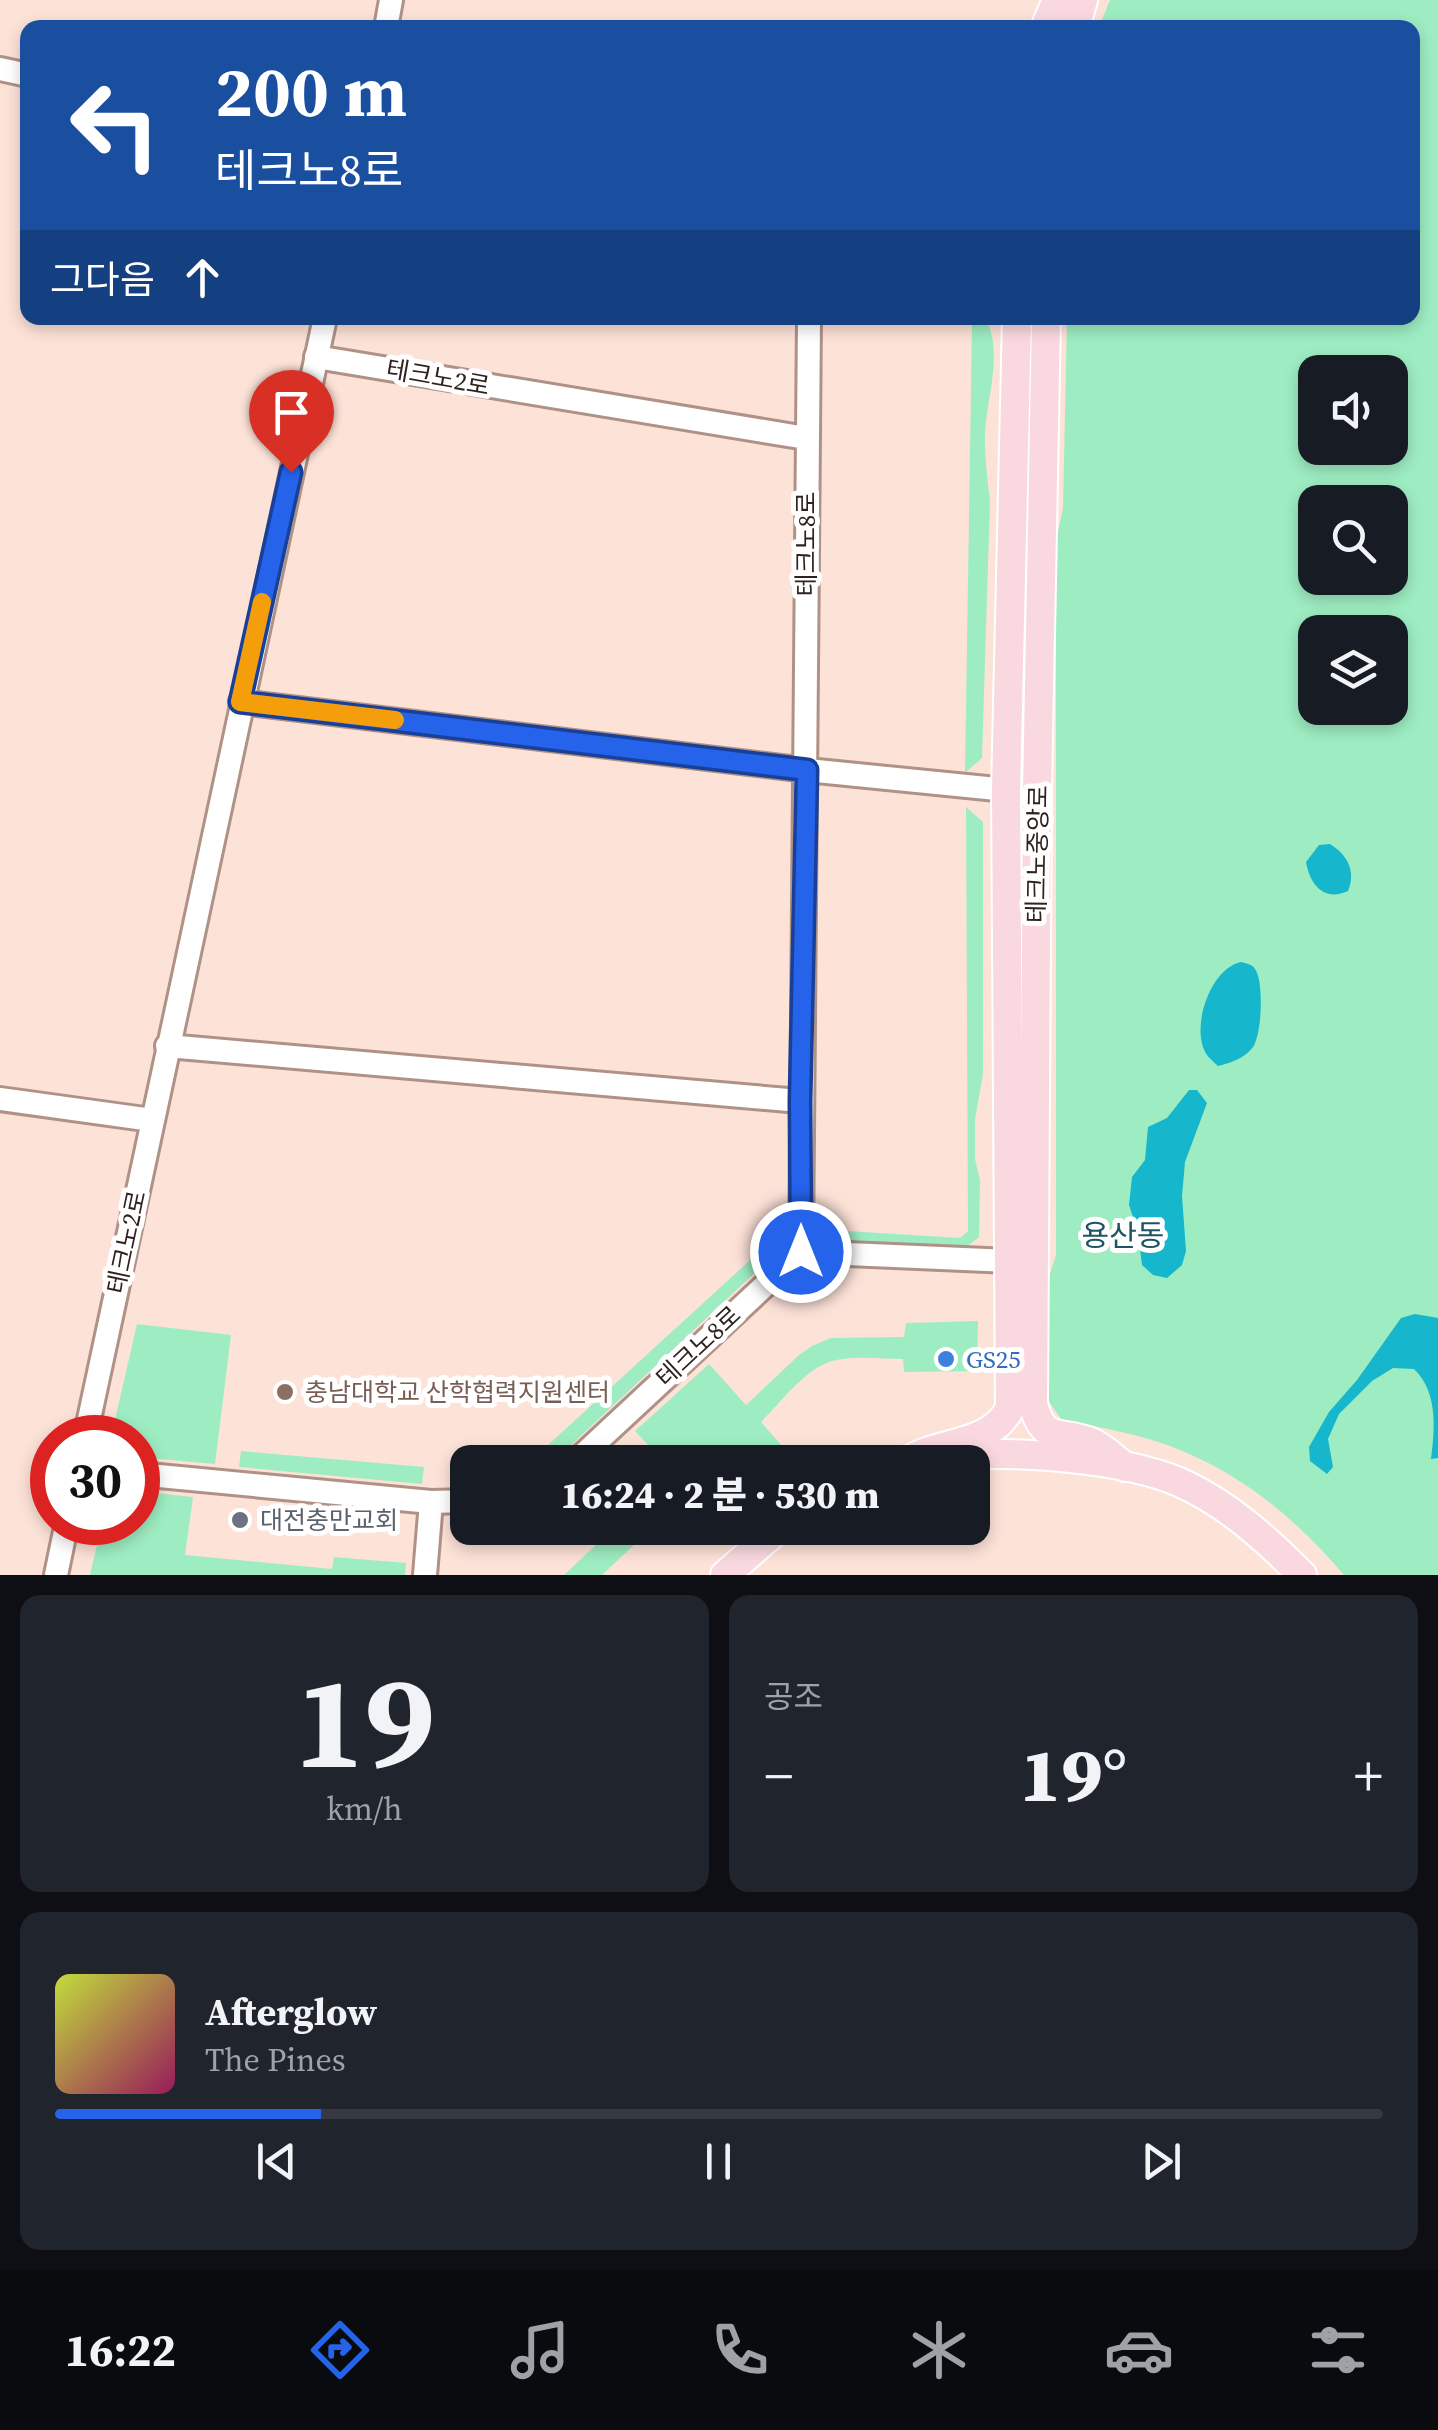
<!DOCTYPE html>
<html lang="ko">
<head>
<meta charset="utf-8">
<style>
  :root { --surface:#171b24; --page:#20242c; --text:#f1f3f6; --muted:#9ea1a6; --line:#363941; --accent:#2563eb }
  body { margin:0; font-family:"Source Serif 4","Noto Sans KR",serif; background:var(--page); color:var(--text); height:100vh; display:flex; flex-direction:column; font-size:38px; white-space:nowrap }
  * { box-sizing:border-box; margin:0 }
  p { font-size:32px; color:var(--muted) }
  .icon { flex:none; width:55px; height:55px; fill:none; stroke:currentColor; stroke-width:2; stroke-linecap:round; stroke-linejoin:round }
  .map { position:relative; height:1575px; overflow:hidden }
  .panel { display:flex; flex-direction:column; gap:20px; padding:20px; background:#0d0f14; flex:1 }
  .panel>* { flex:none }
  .hud { position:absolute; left:20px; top:20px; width:1400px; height:305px; border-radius:20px; box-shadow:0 5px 15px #0003; background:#1a4fa0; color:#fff; overflow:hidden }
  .fabs { position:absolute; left:1298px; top:355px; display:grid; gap:20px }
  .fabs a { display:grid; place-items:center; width:110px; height:110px; border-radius:20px; background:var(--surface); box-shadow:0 5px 15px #0003; font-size:50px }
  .speed { position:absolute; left:30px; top:1415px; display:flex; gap:20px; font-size:50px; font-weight:700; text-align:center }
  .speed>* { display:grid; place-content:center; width:130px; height:130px; border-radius:50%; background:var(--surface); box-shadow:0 5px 15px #0003; line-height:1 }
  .speed .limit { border:15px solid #d22; background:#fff; color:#111 }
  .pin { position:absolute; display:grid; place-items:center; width:85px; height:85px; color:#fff; margin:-102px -42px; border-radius:50% 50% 50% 0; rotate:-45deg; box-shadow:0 0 10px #0007 }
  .pin .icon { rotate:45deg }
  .me { position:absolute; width:110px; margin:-55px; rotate:0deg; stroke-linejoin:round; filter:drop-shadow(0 0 8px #0008) }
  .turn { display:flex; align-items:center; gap:35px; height:210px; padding:0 30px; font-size:45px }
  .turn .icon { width:130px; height:130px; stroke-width:2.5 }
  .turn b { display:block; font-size:70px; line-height:85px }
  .then { display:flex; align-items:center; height:95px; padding:0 30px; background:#0003; gap:20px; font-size:38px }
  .big { font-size:75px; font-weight:800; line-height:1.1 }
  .panel .tile { flex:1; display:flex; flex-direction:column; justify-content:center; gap:15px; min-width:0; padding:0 35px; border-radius:20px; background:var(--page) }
  .panel .dial { align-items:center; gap:0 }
  .dial b { font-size:130px; line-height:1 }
  .song { display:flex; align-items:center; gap:30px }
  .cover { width:120px; height:120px; border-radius:15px; background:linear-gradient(135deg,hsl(70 70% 55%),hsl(330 70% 35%)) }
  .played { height:10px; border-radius:5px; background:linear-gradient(90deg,var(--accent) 20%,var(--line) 20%) }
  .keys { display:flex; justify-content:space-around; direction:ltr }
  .heat { display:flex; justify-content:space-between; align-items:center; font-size:55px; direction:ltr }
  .panel .tiles { flex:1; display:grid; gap:20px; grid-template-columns:1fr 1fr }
  .tile:last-child { grid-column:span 2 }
  .trip { position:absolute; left:450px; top:1445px; width:540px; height:100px; border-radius:20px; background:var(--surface); box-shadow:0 5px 15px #0003; font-weight:800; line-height:100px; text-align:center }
  .tab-bar { display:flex; height:160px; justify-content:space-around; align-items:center; background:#090b0e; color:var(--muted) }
  .tab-bar .icon { width:70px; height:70px }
  .tab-bar .on { color:var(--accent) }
  .tab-bar b { font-size:45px; color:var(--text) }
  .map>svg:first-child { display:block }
</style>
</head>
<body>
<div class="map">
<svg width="1438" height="1575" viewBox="0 0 1438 1575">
  <rect width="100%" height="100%" fill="#fde2d8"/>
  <!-- green -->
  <g fill="#9eedc2" fill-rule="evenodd">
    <path d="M1110 0H1438V1575H1344C1298 1521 1246 1477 1180 1450 1143 1434 1100 1428 1061 1419L1047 1399 1043 1295 1056 1255V542L1063 508 1067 318H1412V28L1099 27ZM1315 372H1390V448H1315ZM1315 502H1390V578H1315ZM1315 632H1390V708H1315Z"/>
    <path d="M969 318H985C1002 346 990 389 986 421 983 447 987 475 990 501L982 758 965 773 972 323Z"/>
    <path d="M966 807 983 822V1074L975 1119V1159L980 1180 979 1237 966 1247 828 1241 815 1229 960 1238 968 1231Z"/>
    <path d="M782 1231 777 1252 554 1461 519 1462 548 1445Z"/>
    <path d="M978 1321 977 1371 904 1372 903 1359C881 1359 854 1355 832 1361 805 1369 781 1402 761 1422L796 1462H664L635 1431 709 1364 746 1405 799 1355 812 1346 831 1338 904 1337 906 1323Z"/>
    <path d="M137 1324 231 1335 215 1464 138 1457V1438L111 1437Z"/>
    <path d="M241 1451 424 1467 422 1484 239 1467Z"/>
    <path d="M138 1491 193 1497 185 1555 332 1569 334 1557 406 1563 405 1575H90L102 1523 138 1522Z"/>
    <path d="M614 1528H652L602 1575H564Z"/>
  </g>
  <!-- water -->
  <g fill="#16b6cc">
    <path d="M1330 844C1348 855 1356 872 1348 891 1324 902 1310 885 1306 862L1319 845Z"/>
    <path d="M1242 962C1247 964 1252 964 1255 969 1264 981 1262 1034 1253 1047 1245 1058 1231 1063 1218 1066 1216 1064 1208 1057 1207 1055 1189 1029 1211 966 1242 962Z"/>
    <path d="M1189 1090H1197L1207 1103 1185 1162 1182 1196 1186 1251 1182 1265 1167 1278 1153 1275 1142 1265 1138 1232 1129 1205 1132 1177 1145 1160 1148 1127 1167 1118Z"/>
    <path d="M1415 1314 1438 1318V1458L1431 1459C1435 1429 1438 1392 1414 1369L1393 1368 1372 1381 1339 1414 1328 1439 1333 1467 1327 1474 1310 1461 1309 1447 1329 1412 1357 1380 1401 1318Z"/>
  </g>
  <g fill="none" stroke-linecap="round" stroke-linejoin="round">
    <defs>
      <g id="minor">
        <path d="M386 28 391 0"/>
        <path d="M0 69 28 75"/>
        <path d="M316 357 806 438"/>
        <path d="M241 702 807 770 1037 793"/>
        <path d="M167 1046 800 1101"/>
        <path d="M0 1099 152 1120"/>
        <path d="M801 1252 1010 1261"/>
        <path d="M85 1438 325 318"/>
        <path d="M575 1462 801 1252 809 318"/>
        <path d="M138 1474 431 1502 468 1501"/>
        <path d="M56 1575 67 1522"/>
        <path d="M425 1575 431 1502"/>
      </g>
      <g id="major">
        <path d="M1045 28 1057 0"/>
        <path d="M1075 28 1083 0"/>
        <path d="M1046 318 1037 793 1033 1403C1043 1446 1062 1429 1093 1443 1104 1448 1116 1460 1125 1467"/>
        <path d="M950 1458C1007 1448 1126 1459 1179 1482 1227 1503 1266 1539 1302 1575"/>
        <path d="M906 1462C939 1440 991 1447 1010 1408L1006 790 1017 318"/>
        <path d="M725 1575 779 1528"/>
      </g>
    </defs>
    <!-- minor casing -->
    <use href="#minor" stroke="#b09186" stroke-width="28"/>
    <!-- major casing -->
    <use href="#major" stroke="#fff" stroke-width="32"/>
    <!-- minor -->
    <use href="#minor" stroke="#fff" stroke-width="22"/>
    <!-- major -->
    <use href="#major" stroke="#f9d9df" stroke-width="28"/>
  </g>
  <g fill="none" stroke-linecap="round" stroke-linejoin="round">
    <defs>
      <path id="route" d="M291 472 240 702 807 770 800 1101 801 1252"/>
    </defs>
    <!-- route casing -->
    <use href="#route" stroke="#184099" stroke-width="25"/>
    <!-- route -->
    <use href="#route" stroke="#2563eb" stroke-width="18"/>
    <!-- slow -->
    <path stroke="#f59e0b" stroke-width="18" d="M262 602 240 702 395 720"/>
  </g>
  <!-- markers -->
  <circle fill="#3f7fe0" stroke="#fff" stroke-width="4" cx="946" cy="1359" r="10"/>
  <circle fill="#8d6e63" stroke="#fff" stroke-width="4" cx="285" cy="1392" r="10"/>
  <circle fill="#6b7280" stroke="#fff" stroke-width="4" cx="240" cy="1520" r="10"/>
  <g text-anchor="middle" stroke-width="10" stroke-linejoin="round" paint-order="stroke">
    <!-- street labels -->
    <g font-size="25" fill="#2f231e" stroke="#fff">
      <text transform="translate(438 377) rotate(10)" y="9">테크노2로</text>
      <text transform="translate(806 544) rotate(-90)" y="9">테크노8로</text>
      <text transform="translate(1037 854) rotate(-89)" y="9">테크노중앙로</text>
      <text transform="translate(126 1242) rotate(-78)" y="9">테크노2로</text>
      <text transform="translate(698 1346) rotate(-43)" y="9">테크노8로</text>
    </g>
    <!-- shop labels -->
    <g font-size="25" fill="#366cbe" stroke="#fff" text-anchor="start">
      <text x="966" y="1368">GS25</text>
    </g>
    <!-- education labels -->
    <g font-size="25" fill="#785e54" stroke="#fff" text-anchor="start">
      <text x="305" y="1401">충남대학교 산학협력지원센터</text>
    </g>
    <!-- worship labels -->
    <g font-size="25" fill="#5b616d" stroke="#fff" text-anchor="start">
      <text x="260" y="1529">대전충만교회</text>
    </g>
    <!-- quarter labels -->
    <g font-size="30" fill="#205364" stroke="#fff">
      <text x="1123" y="1246">용산동</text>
    </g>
  </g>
</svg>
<div class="fabs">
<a><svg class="icon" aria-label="sound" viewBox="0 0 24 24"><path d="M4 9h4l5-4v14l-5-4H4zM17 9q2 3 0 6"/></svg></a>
<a><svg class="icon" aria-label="search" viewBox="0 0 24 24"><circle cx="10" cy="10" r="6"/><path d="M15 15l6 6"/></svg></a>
<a><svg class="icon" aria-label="layers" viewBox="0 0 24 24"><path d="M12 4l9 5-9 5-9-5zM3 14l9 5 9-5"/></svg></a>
</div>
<div class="speed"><div class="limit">30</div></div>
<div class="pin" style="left:291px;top:472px;background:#d93025"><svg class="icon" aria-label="arrive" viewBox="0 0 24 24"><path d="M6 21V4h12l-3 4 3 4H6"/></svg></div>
<svg class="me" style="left:801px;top:1252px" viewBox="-20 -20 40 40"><circle r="17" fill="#2563eb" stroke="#fff" stroke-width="3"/><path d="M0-11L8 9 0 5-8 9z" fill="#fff"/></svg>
<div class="trip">16:24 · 2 분 · 530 m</div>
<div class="hud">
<div class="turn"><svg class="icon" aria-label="left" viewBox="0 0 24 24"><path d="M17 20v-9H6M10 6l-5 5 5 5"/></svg><div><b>200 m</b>테크노8로</div></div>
<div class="then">그다음<svg class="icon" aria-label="ahead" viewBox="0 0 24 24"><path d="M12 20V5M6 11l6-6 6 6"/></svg></div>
</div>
</div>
<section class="panel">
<div class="tiles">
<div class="tile dial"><b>19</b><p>km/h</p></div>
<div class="tile"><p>공조</p>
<div class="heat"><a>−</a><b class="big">19°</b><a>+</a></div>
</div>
<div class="tile">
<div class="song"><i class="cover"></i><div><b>Afterglow</b><p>The Pines</p></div></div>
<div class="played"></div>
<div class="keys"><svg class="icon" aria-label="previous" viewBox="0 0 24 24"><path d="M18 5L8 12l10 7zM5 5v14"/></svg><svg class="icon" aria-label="pause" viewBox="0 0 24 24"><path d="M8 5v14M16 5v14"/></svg><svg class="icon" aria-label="next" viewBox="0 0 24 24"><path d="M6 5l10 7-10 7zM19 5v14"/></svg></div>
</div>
</div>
</section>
<nav class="tab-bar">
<b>16:22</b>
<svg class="icon on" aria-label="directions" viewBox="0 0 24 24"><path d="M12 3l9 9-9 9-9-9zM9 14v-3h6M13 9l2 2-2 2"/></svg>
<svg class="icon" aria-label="music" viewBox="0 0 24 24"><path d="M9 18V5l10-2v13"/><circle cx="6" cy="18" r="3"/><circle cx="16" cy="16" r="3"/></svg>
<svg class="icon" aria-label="phone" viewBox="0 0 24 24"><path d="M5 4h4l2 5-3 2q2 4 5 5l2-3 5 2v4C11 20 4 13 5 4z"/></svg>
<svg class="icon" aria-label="climate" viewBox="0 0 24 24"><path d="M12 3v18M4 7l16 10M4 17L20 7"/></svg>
<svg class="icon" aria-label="car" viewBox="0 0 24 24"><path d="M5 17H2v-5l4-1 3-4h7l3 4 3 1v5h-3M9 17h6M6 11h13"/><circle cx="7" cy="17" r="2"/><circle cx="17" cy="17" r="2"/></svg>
<svg class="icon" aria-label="filters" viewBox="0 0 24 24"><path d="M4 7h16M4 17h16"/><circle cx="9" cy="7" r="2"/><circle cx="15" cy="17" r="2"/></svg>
</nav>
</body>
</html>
